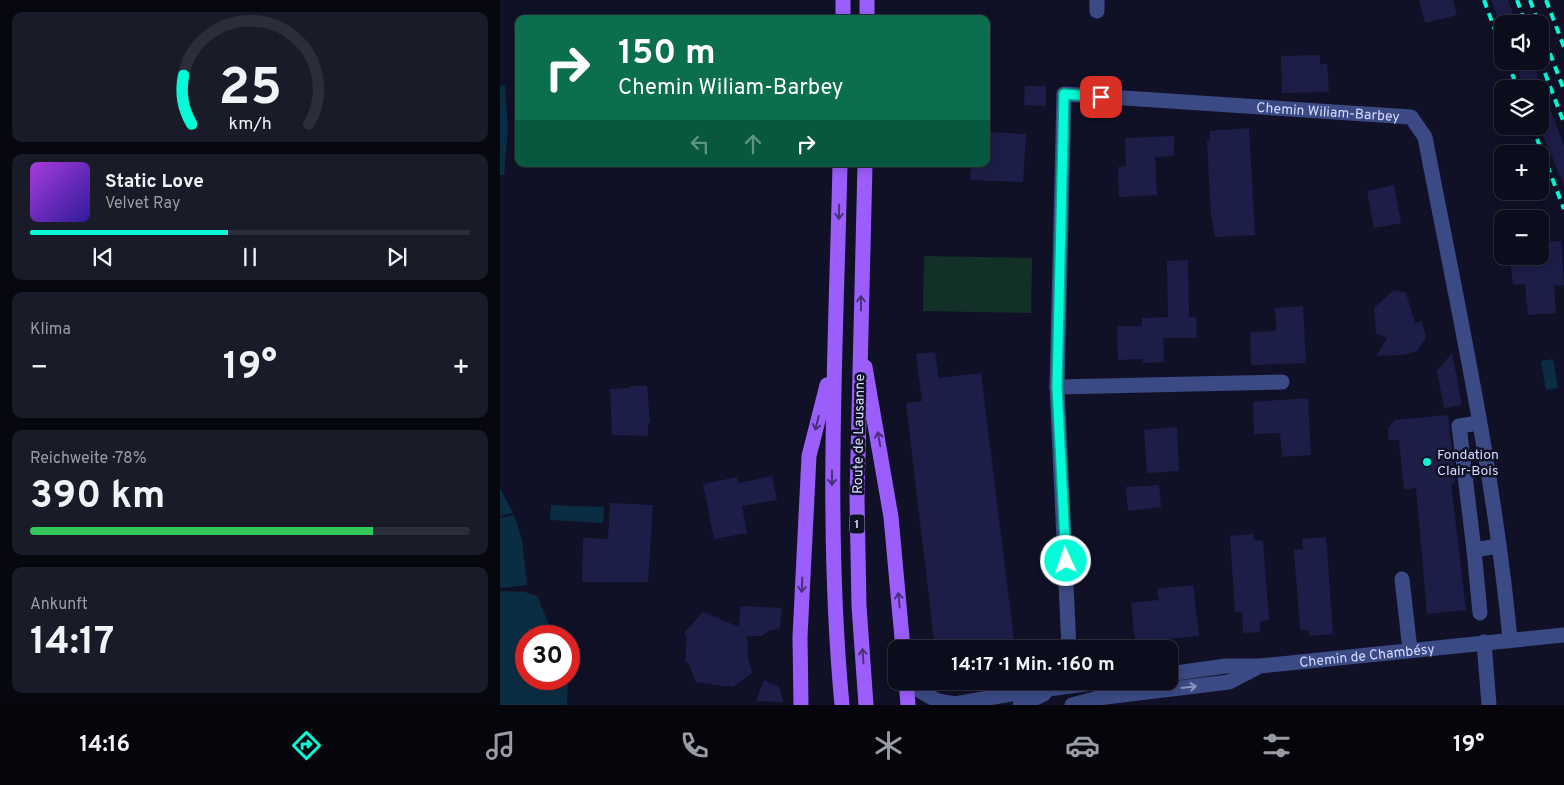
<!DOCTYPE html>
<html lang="de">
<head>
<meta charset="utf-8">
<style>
  :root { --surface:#0c0d1c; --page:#1a1b29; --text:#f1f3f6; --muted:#9a9ca3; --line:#2c2d3b; --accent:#05fbd8 }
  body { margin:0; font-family:Overpass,sans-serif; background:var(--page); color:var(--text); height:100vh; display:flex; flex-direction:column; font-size:19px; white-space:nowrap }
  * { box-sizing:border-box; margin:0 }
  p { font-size:16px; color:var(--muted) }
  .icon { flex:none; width:28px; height:28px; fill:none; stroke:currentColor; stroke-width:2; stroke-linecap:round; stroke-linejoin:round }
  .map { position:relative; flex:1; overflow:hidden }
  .panel { display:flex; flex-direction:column; gap:12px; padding:12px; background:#07070f; width:500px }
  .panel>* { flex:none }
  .hud { position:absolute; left:15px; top:15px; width:475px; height:152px; border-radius:10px; box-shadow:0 2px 12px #0003,0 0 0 1px var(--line); background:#0b6e4f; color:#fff; overflow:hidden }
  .fabs { position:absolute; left:994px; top:15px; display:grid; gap:10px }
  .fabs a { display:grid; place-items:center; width:55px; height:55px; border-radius:10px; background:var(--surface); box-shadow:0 2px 12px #0003,0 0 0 1px var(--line); font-size:25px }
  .speed { position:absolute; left:15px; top:625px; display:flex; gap:10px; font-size:25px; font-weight:700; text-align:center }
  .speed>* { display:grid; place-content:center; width:65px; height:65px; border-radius:50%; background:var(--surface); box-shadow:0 2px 12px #0003,0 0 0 1px var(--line); line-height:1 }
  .speed .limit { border:8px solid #d22; background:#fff; color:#111 }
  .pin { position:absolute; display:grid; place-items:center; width:42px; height:42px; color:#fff; margin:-21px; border-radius:10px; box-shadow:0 2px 8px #0006 }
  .me { position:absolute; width:55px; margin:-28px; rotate:357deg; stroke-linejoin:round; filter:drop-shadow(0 0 4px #0008) }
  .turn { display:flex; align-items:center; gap:18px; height:105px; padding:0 20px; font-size:22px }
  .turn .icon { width:65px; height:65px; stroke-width:2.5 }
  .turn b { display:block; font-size:35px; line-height:42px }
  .lanes { display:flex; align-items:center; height:48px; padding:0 20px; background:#0003; justify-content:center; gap:25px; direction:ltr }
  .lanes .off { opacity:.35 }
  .big { font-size:38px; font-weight:700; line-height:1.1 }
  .panel .widget { flex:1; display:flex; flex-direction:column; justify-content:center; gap:8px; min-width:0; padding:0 18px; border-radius:10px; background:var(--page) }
  .panel .dial { align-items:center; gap:0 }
  .dial svg { height:130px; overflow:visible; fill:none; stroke:var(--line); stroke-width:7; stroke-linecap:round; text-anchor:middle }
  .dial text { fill:var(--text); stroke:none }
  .song { display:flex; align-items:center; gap:15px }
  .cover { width:60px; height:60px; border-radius:8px; background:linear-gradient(135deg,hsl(280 70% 55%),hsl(250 70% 35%)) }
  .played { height:5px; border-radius:2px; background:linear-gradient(90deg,var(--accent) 45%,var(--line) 45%) }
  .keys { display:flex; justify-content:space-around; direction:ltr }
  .heat { display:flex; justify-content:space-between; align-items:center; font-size:28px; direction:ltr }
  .charge { height:8px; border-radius:4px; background:linear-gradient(90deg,#34c759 78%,var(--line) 0) }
  .trip { position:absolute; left:388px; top:640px; width:290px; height:50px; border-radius:10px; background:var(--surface); box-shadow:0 2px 12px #0003,0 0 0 1px var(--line); font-weight:700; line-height:50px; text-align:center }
  .tabs { display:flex; height:80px; justify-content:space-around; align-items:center; background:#05050b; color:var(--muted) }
  .tabs .icon { width:35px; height:35px }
  .tabs .active { color:var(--accent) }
  .tabs b { font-size:22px; color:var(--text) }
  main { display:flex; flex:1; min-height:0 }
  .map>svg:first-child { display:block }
</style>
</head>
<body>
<main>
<section class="panel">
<div class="widget dial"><svg viewBox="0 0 100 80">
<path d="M14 69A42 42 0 1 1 86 69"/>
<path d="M14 69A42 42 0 0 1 9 39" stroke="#05fbd8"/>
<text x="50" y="56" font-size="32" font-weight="700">25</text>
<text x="50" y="72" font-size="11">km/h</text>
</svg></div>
<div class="widget">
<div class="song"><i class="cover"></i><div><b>Static Love</b><p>Velvet Ray</p></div></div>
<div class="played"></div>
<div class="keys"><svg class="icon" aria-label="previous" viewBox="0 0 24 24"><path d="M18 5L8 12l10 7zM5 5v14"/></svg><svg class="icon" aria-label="pause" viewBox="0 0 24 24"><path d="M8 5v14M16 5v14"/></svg><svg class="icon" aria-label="next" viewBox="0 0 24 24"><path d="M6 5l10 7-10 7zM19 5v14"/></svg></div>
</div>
<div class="widget"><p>Klima</p>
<div class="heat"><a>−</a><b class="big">19°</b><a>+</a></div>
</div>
<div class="widget"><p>Reichweite · 78%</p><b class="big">390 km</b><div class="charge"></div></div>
<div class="widget"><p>Ankunft</p><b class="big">14:17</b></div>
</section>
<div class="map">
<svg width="1064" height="705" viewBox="0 0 1064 705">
  <rect width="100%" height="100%" fill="#101126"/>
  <!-- green -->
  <path fill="#133028" d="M424 256 532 258 531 313 423 311Z"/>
  <!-- water -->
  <g fill="#0b2d43">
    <path d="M5 85 8 129 4 175H0V86Z"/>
    <path d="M1053 359 1058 388 1046 390 1041 361Z"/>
    <path d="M0 488 13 513 0 516Z"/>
    <path d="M51 505 104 507 103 523 50 520Z"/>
    <path d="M14 515 22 540 27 585 0 588V518Z"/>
    <path d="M0 591 25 592 37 596 54 636H26V679H68L67 705H0Z"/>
  </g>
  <!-- building -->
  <g fill="#1c1e47">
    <path d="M919 0H953L957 15 925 23Z"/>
    <path d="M991 0H1008L1017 24H1000Z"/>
    <path d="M820 55V64H827L829 92 782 93 781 56Z"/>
    <path d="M1014 61H1032L1064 146V186L1040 128V89H1025Z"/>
    <path d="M525 86H546V106L524 105Z"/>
    <path d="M749 128 755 235 715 237 711 216 707 141 710 140V131Z"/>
    <path d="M486 132 526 134 523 182 470 180 471 164H486Z"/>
    <path d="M674 136V156L655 157 657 195 619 197 618 167 626 166 625 138Z"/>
    <path d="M894 185 901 223 874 228 867 191Z"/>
    <path d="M1061 241 1064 285 1054 286 1056 313 1028 315 1025 284 1013 285 1010 259 1043 257 1041 242Z"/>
    <path d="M688 260 689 317H696L697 338H663L664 362 643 363V359L618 360 617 326H642V318L668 317 667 261Z"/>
    <path d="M894 290 906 293 915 323 922 321 926 338 916 352 903 355 876 356 887 338 876 333 874 308Z"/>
    <path d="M803 306 806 363 751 365 750 332 776 331 775 308Z"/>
    <path d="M435 352 439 378 481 373 515 649H435L406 403 422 401 416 354Z"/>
    <path d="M952 353 962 405 944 408 937 371Z"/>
    <path d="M130 386H147L150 423H148V436L112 435 110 389 130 388Z"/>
    <path d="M808 398 811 455 782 457 780 433 754 434 753 402Z"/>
    <path d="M948 415 955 483 951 484 966 610 927 614 916 488 904 490 899 440H889L888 428 895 420Z"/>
    <path d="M677 427 679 471 647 473 644 430Z"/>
    <path d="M272 476 277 500 242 506 247 533 214 539 203 484 237 477 238 483Z"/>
    <path d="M659 485 661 507 628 511 626 487Z"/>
    <path d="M110 503 153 505 148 582H82L83 538 108 539Z"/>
    <path d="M753 534 754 541 763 540 769 620 760 622V632L743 633 742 612H735L730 536Z"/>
    <path d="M826 537 833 634 809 636V630H800L794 550 803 549 802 539Z"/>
    <path d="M693 585 699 636 635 642 631 603 659 600 657 589Z"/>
    <path d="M240 606 282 608 280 628 267 632 262 636H247L248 658 252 673 233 687 196 682 188 662 185 661 187 637 184 633 203 612 239 627Z"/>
    <path d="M264 680 279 687 283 702 256 701Z"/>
  </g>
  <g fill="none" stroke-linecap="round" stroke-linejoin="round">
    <!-- minor -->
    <g stroke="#3b4a84" stroke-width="15">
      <path d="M597 11V0"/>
      <path d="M557 387 782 382"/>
      <path d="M979 423 959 426 974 550 998 546"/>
      <path d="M974 550 980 613"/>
      <path d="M902 579 910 650"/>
      <path d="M984 642 989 705"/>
      <path id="s1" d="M569 649 557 387 564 94 911 117 925 137C957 304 994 470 1010 639"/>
      <path id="s2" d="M669 674 726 666H760L1064 635"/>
      <path d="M406 683 438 701 455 704 511 694 608 681"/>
      <path d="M520 705 544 694"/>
      <path d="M572 705 598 698 729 682 756 668"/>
    </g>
    <!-- major -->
    <g stroke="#9b5efc" stroke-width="15">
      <path d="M343 19V0"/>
      <path d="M367 19V0"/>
      <path d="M340 164C336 344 325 525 342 705"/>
      <path d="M365 164 357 498 359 606 366 705"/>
      <path d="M365 367 391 517 403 649"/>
      <path d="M406 681 408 705"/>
      <path d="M301 705 300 637 309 456 327 385"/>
    </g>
    <!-- rail -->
    <g stroke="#05fbd8" stroke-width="4" stroke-dasharray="8 6" stroke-linecap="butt">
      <path d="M984 0 1002 49"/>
      <path d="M1017 0 1026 24"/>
      <path d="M1030 0 1039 24"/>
      <path d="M1046 0 1064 47"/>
      <path d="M1040 27 1064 90"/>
      <path d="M1040 60 1064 123"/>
      <path d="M1007 61 1018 89"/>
      <path d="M1032 126 1064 209"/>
    </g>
  </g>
  <!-- one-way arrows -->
  <defs><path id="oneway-shaft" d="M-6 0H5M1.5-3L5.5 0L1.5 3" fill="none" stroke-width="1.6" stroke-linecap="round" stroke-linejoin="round" transform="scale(1.25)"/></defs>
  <g stroke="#48307c">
    <use href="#oneway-shaft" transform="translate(339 212) rotate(91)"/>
    <use href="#oneway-shaft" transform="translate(361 303) rotate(-90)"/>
    <use href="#oneway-shaft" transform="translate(317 423) rotate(104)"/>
    <use href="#oneway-shaft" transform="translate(379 439) rotate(-100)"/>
    <use href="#oneway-shaft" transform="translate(332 478) rotate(90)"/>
    <use href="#oneway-shaft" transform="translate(302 585) rotate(92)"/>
    <use href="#oneway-shaft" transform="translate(399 600) rotate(-95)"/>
    <use href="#oneway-shaft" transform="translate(363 656) rotate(-94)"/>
  </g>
  <use stroke="#8892c1" href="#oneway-shaft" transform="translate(689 687) rotate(-7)"/>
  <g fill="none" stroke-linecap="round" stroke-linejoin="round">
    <defs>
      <path id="route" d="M566 561 557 387 564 94 601 97"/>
    </defs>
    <!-- route casing -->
    <use href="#route" stroke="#03a38c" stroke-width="12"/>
    <!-- route -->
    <use href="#route" stroke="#05fbd8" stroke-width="9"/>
  </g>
  <!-- markers -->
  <circle fill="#05fbd8" stroke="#101126" stroke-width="2" cx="927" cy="462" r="5"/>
  <g text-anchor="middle" stroke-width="5" stroke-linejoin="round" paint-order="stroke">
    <!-- shield labels -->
    <rect fill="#101126" stroke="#9a9ebd" stroke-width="1" x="349.5" y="514.5" width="15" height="19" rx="4"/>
    <g font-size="12" font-weight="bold" fill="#d5dafe">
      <text x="357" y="528">1</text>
    </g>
    <!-- street labels -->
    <g font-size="14" fill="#d5dafe" stroke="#101126">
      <text dy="5" stroke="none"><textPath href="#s1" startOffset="820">Chemin Wiliam-Barbey</textPath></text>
      <text transform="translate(358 434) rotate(-89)" y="5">Route de Lausanne</text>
      <text dy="5" stroke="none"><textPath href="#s2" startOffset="199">Chemin de Chambésy</textPath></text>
    </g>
    <!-- poi labels -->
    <g font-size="14" fill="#d5dafe" stroke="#101126" text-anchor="start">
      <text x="937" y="459">Fondation<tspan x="937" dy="16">Clair-Bois</tspan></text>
    </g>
  </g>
</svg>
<div class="fabs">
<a><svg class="icon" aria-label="sound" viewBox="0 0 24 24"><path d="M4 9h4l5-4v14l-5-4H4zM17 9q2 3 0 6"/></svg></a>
<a><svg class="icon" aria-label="layers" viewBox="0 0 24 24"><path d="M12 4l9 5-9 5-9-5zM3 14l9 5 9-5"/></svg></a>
<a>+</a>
<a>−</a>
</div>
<div class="speed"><div class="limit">30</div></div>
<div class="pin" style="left:601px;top:97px;background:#d93025"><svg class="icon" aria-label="arrive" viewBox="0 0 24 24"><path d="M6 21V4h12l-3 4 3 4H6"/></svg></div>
<svg class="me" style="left:566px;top:561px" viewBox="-20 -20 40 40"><circle r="17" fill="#05fbd8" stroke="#fff" stroke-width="3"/><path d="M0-11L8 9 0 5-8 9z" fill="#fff"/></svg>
<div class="trip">14:17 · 1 Min. · 160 m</div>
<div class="hud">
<div class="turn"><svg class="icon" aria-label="right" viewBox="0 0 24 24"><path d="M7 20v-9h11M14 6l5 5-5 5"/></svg><div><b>150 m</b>Chemin Wiliam-Barbey</div></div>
<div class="lanes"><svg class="icon off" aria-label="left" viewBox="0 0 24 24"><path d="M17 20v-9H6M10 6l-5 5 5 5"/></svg><svg class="icon off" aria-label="ahead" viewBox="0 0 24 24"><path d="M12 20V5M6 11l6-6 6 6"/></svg><svg class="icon" aria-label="right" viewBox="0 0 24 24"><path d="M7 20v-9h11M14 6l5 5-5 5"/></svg></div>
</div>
</div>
</main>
<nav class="tabs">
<b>14:16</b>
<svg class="icon active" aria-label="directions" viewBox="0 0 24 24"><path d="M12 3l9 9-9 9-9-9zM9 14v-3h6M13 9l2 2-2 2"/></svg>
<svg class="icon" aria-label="music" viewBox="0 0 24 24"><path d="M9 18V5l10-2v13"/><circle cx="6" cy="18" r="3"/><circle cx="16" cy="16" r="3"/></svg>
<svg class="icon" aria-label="phone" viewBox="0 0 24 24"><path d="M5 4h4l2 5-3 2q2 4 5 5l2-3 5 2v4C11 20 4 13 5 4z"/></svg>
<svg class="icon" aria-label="climate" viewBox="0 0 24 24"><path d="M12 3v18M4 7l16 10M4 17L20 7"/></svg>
<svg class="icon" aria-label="car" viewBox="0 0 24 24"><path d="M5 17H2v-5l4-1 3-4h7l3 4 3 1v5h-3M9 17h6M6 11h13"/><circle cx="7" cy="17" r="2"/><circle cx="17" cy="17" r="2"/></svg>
<svg class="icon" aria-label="filters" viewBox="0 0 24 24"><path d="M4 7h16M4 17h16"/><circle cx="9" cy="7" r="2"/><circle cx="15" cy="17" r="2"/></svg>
<b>19°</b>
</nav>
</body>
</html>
